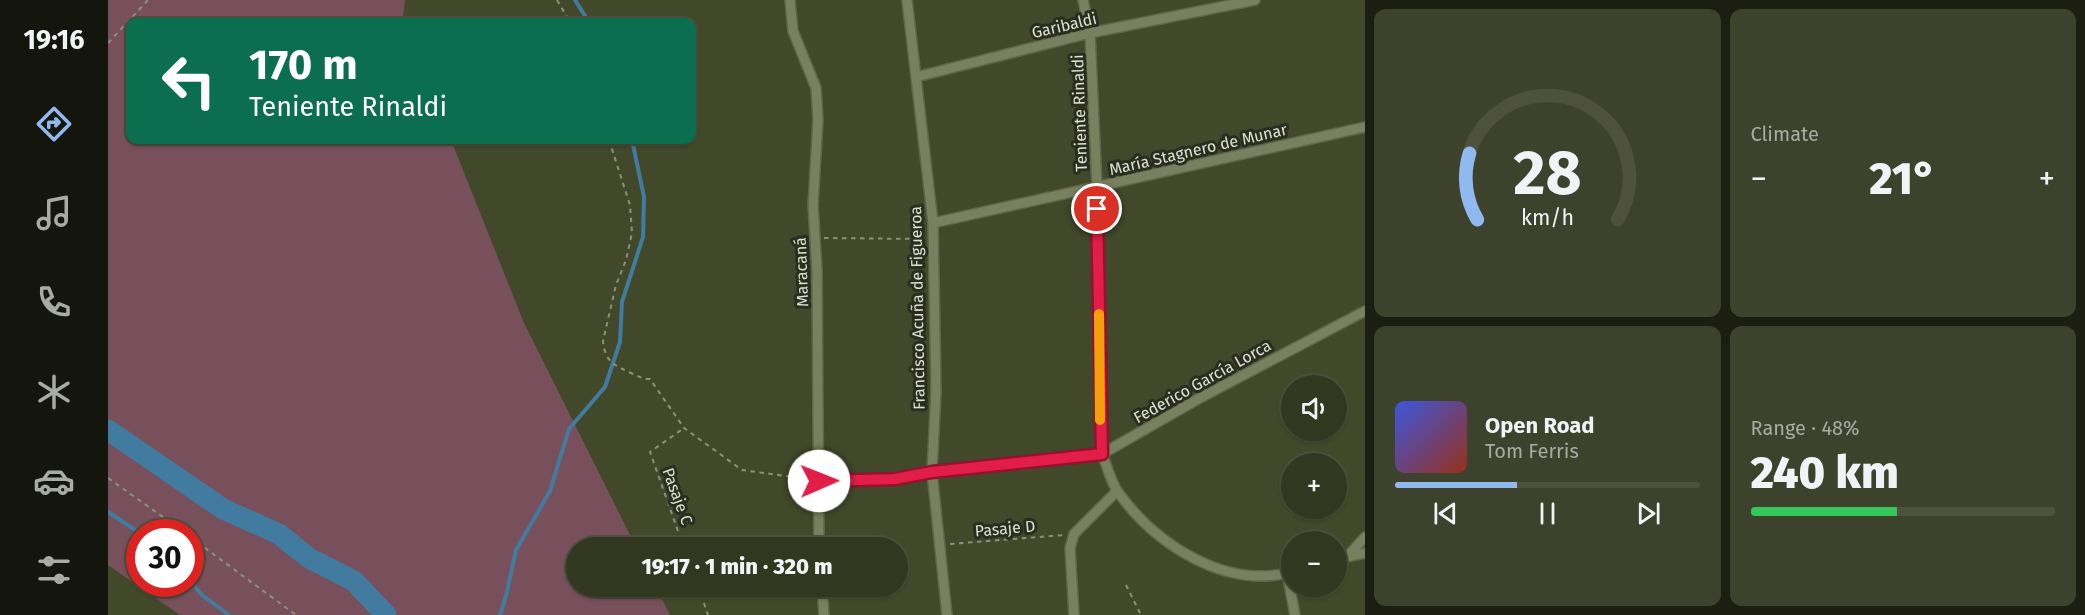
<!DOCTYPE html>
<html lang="en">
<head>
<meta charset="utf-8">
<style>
  :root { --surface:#323720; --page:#3d422d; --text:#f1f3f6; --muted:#a8aca5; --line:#4d513e; --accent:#90b9f0 }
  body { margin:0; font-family:"Fira Sans",sans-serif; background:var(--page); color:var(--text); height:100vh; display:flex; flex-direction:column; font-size:22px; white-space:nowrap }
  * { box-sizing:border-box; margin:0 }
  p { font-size:20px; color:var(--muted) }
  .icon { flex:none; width:33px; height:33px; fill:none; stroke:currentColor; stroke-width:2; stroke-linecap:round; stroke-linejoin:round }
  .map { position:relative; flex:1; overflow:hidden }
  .sheet { display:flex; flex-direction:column; gap:9px; padding:9px; background:#1c1e12; width:720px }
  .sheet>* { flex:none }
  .top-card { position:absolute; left:18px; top:18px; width:570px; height:126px; border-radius:12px; box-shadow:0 2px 4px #0004,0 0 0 2px var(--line); background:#0b6e4f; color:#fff; overflow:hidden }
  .buttons { position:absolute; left:1173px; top:375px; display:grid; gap:12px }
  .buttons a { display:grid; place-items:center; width:66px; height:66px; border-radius:50%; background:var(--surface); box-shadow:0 2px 4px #0004,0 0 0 2px var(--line); font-size:30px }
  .speed { position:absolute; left:18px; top:519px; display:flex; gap:12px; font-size:30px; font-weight:700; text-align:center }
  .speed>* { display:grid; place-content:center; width:78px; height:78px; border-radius:50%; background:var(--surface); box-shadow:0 2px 4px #0004,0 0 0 2px var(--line); line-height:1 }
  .speed .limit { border:9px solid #d22; background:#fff; color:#111 }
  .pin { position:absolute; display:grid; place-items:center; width:51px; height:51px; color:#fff; margin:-26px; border:3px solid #fff; border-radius:50%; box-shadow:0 2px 6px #0007 }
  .me { position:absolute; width:66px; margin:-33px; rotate:89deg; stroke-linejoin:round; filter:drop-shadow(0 0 4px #0008) }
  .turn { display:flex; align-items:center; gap:21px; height:126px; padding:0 24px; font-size:27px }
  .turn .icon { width:78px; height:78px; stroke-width:2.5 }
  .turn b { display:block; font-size:42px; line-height:51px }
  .big { font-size:45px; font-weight:800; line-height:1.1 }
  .sheet .card { flex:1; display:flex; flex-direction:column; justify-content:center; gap:9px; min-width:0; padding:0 21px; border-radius:12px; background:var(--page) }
  .sheet .dial { align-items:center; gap:0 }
  .dial svg { height:156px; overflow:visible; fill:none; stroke:var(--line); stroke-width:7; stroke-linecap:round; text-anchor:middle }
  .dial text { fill:var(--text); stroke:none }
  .song { display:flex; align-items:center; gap:18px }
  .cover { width:72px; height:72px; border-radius:9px; background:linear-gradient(135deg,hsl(230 70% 55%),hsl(10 70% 35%)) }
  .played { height:6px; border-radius:3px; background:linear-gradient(90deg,var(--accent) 40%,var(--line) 40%) }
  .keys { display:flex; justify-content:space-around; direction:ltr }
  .heat { display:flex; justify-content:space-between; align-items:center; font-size:33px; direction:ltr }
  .charge { height:9px; border-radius:4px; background:linear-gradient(90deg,#34c759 48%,var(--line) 0) }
  .sheet .tiles { flex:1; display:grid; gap:9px; grid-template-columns:repeat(2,1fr) }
  .trip { position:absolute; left:458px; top:537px; width:342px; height:60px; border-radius:30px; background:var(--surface); box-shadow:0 2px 4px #0004,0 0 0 2px var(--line); font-weight:800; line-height:60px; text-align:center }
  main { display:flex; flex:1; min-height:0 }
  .tabs { display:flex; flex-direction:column; width:108px; justify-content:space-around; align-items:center; background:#14160d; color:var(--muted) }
  .tabs .icon { width:42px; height:42px }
  .tabs .active { color:var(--accent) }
  .tabs b { font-size:27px; color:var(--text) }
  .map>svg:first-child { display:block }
</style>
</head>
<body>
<main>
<nav class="tabs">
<b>19:16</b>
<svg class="icon active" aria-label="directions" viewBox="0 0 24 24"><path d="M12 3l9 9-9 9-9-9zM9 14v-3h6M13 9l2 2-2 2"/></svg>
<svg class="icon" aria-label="music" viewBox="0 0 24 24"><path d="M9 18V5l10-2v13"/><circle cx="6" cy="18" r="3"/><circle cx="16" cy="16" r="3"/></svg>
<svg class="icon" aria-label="phone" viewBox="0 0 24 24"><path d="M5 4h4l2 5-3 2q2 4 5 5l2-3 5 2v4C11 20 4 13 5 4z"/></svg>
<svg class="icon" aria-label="climate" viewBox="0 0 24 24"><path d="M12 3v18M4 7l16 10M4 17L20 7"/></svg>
<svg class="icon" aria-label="car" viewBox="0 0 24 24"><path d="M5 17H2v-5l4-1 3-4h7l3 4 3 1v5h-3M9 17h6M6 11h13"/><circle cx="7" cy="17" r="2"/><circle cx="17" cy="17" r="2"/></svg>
<svg class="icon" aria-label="filters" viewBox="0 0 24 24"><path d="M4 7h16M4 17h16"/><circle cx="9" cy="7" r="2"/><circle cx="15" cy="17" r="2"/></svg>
</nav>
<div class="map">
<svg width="1257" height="615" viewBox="0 0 1257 615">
  <rect width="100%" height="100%" fill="#42492a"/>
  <!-- green -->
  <path fill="#77505c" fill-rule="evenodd" d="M0 0H297L295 18 297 22H22V140H343L416 323 528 547 468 548V586L548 587 562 615H72L0 565ZM32 532H82V584H32Z"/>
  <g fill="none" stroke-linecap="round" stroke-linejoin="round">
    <!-- stream -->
    <g stroke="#417ba0" stroke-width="4">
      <path d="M467 0 481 22"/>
      <path d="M0 512 32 533"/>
      <path d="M82 581 94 595 121 615"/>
      <path d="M392 615 398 596 408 550 442 491 461 429 497 387 512 342 514 302 535 237 536 197 524 140"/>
    </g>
    <!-- river -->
    <path stroke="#417ba0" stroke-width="21" d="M0 430 115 509 171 534 201 558 246 581 278 615"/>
    <defs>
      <g id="minor">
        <path d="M682 0 685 31 708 88 710 120 705 205 709 270 711 548"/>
        <path d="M799 0 825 223 828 391 824 472 839 615"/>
        <path d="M975 0 982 33 989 187 994 454C999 466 1003 482 1010 492 1047 544 1117 590 1184 572"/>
        <path d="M808 77 982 33 1147 0"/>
        <path d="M825 223 1257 127"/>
        <path d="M711 481 787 479 824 472 994 454 1090 399 1257 311"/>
        <path d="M1239 557 1257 553"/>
        <path d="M1228 560 1239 557 1257 537"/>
        <path d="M1179 573 1187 615"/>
        <path d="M714 586 716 615"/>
        <path d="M966 615 962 548 966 534 1009 491"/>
      </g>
    </defs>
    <!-- minor casing -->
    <use href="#minor" stroke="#5e6549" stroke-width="12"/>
    <!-- path -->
    <g stroke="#8b9178" stroke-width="2" stroke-dasharray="4.5 4.5" stroke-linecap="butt">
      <path d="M449 0 462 22"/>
      <path d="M0 43 40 0"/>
      <path d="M501 140 522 205 524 233 518 260 508 285 495 341C497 362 506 365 523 373 531 376 533 379 542 379L576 428 634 470 700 479"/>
      <path d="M716 238 815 239"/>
      <path d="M0 478 76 532"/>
      <path d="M82 537 188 615"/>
      <path d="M842 544 956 535"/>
      <path d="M576 548 542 452 576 428"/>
      <path d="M1018 585 1033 615"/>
      <path d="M590 586 600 615"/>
    </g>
    <!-- minor -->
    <use href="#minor" stroke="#78815f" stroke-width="9"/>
  </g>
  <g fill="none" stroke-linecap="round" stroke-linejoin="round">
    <defs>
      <path id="route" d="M711 481 787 479 824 472 994 454 989 209"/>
    </defs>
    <!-- route casing -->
    <use href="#route" stroke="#92132f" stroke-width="15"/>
    <!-- route -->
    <use href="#route" stroke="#e11d48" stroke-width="10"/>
    <!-- slow -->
    <path stroke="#f59e0b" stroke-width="10" d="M991 314 992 420"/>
  </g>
  <g text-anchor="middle" stroke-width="6" stroke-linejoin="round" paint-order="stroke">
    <!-- street labels -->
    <g font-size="16" fill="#dde2cf" stroke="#2a2d1f">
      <text transform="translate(956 25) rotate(-13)" y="6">Garibaldi</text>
      <text transform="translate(971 113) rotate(-92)" y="6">Teniente Rinaldi</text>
      <text transform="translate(1090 149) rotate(-13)" y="6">María Stagnero de Munar</text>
      <text transform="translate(693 272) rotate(-92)" y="6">Maracaná</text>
      <text transform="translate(809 308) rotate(-91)" y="6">Francisco Acuña de Figueroa</text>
      <text transform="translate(1094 381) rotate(-29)" y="6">Federico García Lorca</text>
      <text transform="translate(570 496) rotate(70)" y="6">Pasaje C</text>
      <text transform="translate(897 528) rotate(-5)" y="6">Pasaje D</text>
    </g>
  </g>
</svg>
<div class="buttons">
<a><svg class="icon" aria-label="sound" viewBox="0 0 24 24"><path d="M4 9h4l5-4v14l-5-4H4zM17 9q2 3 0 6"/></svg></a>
<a>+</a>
<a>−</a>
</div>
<div class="speed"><div class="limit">30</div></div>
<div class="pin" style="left:989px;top:209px;background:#d93025"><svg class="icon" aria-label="arrive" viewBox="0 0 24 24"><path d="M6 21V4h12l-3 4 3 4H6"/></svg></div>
<svg class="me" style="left:711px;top:481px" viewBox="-20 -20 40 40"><circle r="19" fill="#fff"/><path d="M0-13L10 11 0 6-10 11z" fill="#e11d48"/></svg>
<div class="trip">19:17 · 1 min · 320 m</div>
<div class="top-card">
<div class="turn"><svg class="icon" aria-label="left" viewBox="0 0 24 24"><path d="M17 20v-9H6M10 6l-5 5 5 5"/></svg><div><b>170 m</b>Teniente Rinaldi</div></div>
</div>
</div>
<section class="sheet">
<div class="tiles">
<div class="card dial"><svg viewBox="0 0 100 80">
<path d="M14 69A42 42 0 1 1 86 69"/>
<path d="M14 69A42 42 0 0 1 10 35" stroke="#90b9f0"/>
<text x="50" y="56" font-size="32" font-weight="700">28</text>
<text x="50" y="72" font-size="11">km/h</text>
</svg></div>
<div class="card"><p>Climate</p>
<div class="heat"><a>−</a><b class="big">21°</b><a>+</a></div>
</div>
<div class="card">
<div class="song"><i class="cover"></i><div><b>Open Road</b><p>Tom Ferris</p></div></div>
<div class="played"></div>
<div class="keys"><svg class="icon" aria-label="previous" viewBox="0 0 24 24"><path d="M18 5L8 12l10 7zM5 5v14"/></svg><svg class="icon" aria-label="pause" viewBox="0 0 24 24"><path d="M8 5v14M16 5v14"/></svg><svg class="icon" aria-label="next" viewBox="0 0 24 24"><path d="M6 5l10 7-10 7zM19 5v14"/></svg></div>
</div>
<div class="card"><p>Range · 48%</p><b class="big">240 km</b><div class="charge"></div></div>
</div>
</section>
</main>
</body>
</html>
